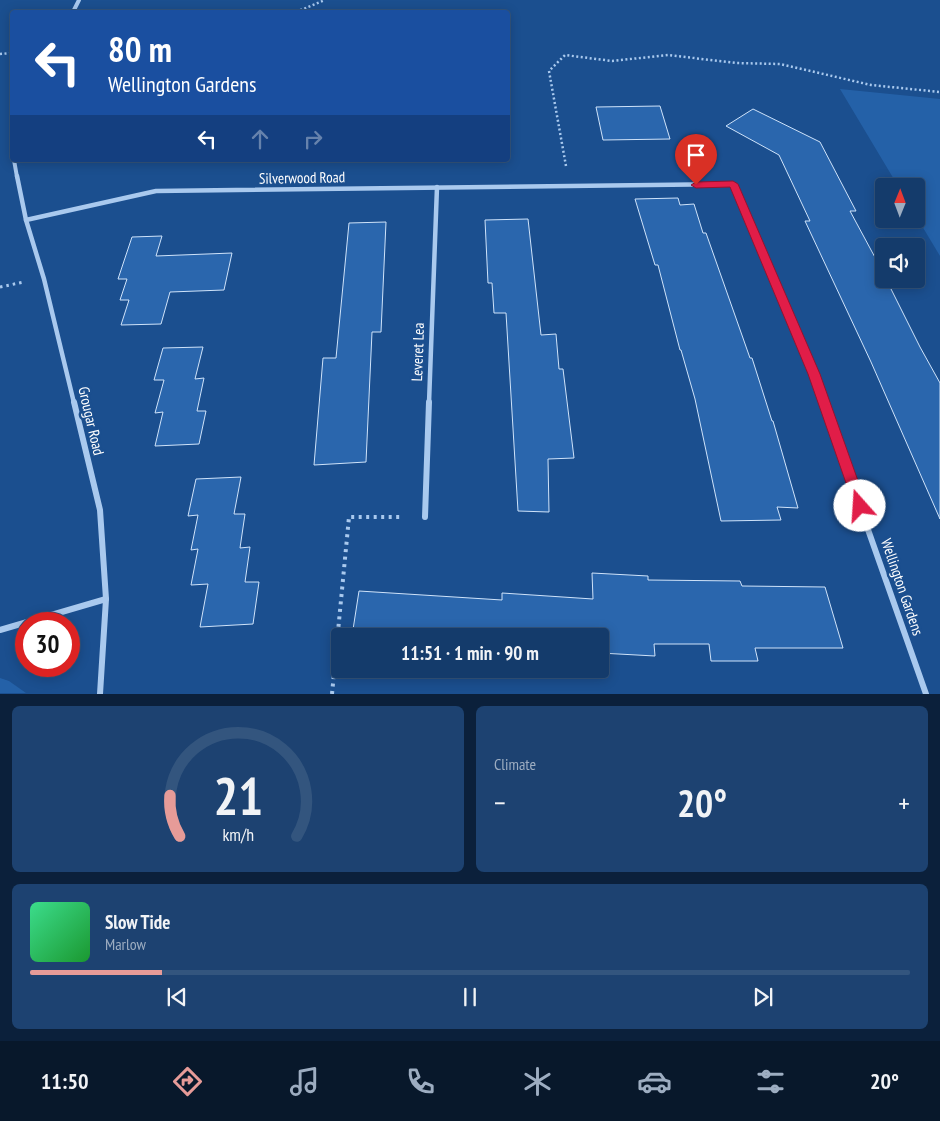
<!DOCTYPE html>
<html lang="en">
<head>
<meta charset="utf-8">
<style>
  :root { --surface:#143b6b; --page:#1d4271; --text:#f1f3f6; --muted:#9dadc1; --line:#33557e; --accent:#e69b98 }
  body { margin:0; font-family:"PT Sans Narrow",sans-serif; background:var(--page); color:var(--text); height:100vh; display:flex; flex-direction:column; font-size:19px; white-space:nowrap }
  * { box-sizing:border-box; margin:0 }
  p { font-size:16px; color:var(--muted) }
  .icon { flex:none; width:28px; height:28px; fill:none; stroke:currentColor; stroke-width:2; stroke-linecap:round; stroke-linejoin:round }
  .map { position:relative; height:694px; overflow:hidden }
  .panel { display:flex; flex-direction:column; gap:12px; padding:12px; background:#0b203b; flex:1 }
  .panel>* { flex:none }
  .guide { position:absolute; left:10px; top:10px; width:500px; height:152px; border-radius:5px; box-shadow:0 2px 12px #0003,0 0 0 1px var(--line); background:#1a4fa0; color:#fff; overflow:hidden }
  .needle { width:32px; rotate:1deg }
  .controls { position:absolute; left:875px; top:178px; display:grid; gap:10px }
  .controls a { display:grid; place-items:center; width:50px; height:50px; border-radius:5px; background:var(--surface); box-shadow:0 2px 12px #0003,0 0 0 1px var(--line); font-size:25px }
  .speed { position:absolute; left:15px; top:612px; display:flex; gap:10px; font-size:25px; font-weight:700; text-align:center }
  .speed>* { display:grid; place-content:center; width:65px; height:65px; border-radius:50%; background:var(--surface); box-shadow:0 2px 12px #0003,0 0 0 1px var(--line); line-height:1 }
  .speed .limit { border:8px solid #d22; background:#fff; color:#111 }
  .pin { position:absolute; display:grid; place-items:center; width:42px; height:42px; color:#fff; margin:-51px -21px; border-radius:50% 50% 50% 0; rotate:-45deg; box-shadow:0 0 5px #0007 }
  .pin .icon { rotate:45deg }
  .me { position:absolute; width:55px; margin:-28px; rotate:341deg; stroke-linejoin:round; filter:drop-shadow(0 0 4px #0008) }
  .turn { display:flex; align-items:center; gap:18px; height:105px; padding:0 15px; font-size:22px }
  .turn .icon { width:65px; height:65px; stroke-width:2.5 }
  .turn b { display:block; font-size:35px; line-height:42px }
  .lanes { display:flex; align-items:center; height:48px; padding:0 15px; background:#0003; justify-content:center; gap:25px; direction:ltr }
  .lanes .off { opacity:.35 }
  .big { font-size:38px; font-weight:600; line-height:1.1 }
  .panel .tile { flex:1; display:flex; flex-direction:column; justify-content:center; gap:8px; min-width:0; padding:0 18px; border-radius:8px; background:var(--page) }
  .panel .dial { align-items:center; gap:0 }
  .dial svg { height:130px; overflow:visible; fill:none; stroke:var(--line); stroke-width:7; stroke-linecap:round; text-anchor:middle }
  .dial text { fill:var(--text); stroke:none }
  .song { display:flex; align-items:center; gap:15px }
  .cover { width:60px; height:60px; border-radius:8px; background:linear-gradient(135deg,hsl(150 70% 55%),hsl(130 70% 35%)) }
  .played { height:5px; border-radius:2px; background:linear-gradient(90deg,var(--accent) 15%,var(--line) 15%) }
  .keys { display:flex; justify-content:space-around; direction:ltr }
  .heat { display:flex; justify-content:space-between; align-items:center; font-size:28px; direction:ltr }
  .panel .tiles { flex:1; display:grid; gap:12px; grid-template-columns:1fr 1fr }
  .tile:last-child { grid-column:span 2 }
  .trip { position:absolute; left:331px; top:628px; width:278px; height:50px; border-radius:5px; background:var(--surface); box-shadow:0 2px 12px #0003,0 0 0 1px var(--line); font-weight:600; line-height:50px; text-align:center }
  .tab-bar { display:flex; height:80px; justify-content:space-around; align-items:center; background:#08182b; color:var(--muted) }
  .tab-bar .icon { width:35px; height:35px }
  .tab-bar .on { color:var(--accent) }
  .tab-bar b { font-size:22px; color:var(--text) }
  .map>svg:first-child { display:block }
</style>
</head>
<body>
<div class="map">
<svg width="940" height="694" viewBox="0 0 940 694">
  <rect width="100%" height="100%" fill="#1b4f8f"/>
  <!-- green -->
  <g fill="#2461a8">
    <path d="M840 89 940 99V256L916 216V186H898Z"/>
    <path d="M0 678 9 681 26 693H0Z"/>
  </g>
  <!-- building -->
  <g fill="#2a66ad" stroke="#cfe3fa">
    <path d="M660 106 670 139 603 140 596 107Z"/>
    <path d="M753 109 820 142 856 211H850L884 274V279H886L920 347 940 383V519L871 362 805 221H810L779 155 726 126Z"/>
    <path d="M678 198 680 205 694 204 703 233H706L750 358H752L772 421H773L798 508 777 507 781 520 721 521 695 399 681 350H680L658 265H655L635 199Z"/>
    <path d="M528 219 541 335 556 334 559 369H563L574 458 548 459 549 512 518 511 506 313H494L492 283H488L485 220Z"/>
    <path d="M386 222 381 332H372L366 462 314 465 323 358H336L349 223Z"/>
    <path d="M162 236 156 256 232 253 224 290 170 292 161 324 121 325 129 300H120L127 279H118L132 237Z"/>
    <path d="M203 347 195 379 204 378 197 411H206L199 444 155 446 163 412 155 413 164 380H154L163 348Z"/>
    <path d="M241 477 234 514H245L240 548 250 547 245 582H259L253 624 200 627 208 584 191 585 198 549 191 550 198 515 188 516 196 479Z"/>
    <path d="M592 573 648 576V580L740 581 742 586 825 587 843 648H755L758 661H711L709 644H654L655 656 600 653V636H352L359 591 502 600V593L593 599Z"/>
  </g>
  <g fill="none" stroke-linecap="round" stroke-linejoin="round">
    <!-- path-far2 -->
    <g stroke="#a9c9ee" stroke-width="2.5" stroke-dasharray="2 2.5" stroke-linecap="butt">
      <path d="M296 12 325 0"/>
      <path d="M0 54 12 53"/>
      <path d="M566 166 549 71 565 55 612 61 668 55 736 63 780 64 871 85 940 92"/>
    </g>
    <!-- path-far1 -->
    <path stroke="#a9c9ee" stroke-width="3" stroke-dasharray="2.5 4" stroke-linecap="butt" d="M0 287 24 282"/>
    <!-- path -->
    <path stroke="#a9c9ee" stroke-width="4" stroke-dasharray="3 4.5" stroke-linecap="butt" d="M332 694 349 517H403"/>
    <!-- minor-far2 -->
    <g stroke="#a9c9ee" stroke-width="4">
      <path d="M73 12 79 0"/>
      <path d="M12 148V150"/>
      <path d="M14 160 17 177"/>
    </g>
    <!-- minor-far1 -->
    <g stroke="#a9c9ee" stroke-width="4.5">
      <path d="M17 176 26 220 44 279 74 403"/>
      <path d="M26 220 156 191 733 184 814 375 824 403"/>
      <path d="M429 403 437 187"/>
    </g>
    <!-- minor -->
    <g stroke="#a9c9ee" stroke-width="6">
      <path d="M74 402 100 510 106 599 100 694"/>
      <path d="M823 402 926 694"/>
      <path d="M425 517 429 402"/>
      <path d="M0 630 106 599"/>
    </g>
  </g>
  <!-- route -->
  <path fill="#e11d48" stroke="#92132f" d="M733 181 738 184 820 374 867 506 865 510 860 512 855 510 854 506 808 374 730 187 696 188 691 185 696 182Z"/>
  <g text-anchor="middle" stroke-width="5" stroke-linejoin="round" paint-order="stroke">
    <!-- street labels -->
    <g font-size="15" fill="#fff" stroke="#1b4f8f">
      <text transform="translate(302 178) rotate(-1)" y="5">Silverwood Road</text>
      <text transform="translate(418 352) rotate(-88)" y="5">Leveret Lea</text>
      <text transform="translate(91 421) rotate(77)" y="5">Grougar Road</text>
      <text transform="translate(902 587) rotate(71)" y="5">Wellington Gardens</text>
    </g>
  </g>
</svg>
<div class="controls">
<a><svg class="needle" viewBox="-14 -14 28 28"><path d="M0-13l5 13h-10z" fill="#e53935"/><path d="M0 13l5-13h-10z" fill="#9dadc1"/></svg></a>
<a><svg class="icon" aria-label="sound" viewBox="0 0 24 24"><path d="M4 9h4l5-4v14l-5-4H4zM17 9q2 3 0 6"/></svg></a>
</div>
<div class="speed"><div class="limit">30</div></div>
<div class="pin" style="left:696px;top:185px;background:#d93025"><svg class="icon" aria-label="arrive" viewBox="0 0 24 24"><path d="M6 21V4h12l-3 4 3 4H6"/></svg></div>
<svg class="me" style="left:860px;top:506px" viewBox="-20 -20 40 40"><circle r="19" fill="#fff"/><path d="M0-13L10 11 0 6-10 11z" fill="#e11d48"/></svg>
<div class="trip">11:51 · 1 min · 90 m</div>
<div class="guide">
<div class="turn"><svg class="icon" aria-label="left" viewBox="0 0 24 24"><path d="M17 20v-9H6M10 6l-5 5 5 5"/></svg><div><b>80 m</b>Wellington Gardens</div></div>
<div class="lanes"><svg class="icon" aria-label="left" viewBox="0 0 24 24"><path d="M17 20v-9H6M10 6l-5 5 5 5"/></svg><svg class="icon off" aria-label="ahead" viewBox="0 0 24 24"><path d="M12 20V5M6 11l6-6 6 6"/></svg><svg class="icon off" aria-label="right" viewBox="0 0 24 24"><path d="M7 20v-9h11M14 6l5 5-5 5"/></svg></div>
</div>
</div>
<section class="panel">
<div class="tiles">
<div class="tile dial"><svg viewBox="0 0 100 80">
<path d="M14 69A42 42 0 1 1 86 69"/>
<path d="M14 69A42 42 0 0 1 8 44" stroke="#e69b98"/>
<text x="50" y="56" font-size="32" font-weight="700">21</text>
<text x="50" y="72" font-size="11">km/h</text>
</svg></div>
<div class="tile"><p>Climate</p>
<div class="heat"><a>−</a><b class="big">20°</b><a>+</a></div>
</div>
<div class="tile">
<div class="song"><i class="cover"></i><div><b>Slow Tide</b><p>Marlow</p></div></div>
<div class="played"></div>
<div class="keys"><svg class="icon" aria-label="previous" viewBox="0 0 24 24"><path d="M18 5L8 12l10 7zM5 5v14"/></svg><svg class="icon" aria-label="pause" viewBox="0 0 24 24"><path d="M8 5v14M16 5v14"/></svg><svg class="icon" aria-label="next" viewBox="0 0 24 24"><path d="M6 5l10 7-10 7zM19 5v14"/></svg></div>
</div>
</div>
</section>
<nav class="tab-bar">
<b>11:50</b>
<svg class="icon on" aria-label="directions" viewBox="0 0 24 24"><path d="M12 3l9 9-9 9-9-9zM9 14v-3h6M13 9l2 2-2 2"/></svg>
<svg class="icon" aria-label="music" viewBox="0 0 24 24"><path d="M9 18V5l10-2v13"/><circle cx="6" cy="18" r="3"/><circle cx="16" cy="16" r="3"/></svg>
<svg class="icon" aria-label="phone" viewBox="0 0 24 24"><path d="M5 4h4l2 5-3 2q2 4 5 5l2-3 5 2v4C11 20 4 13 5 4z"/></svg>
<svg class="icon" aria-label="climate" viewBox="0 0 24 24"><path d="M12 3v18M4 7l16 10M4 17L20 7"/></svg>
<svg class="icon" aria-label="car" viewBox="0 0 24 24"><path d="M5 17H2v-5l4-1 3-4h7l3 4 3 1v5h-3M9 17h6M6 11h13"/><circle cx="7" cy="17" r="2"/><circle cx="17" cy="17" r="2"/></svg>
<svg class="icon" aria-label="filters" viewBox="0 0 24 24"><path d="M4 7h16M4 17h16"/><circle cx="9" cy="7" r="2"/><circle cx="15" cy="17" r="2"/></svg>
<b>20°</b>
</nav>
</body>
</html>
